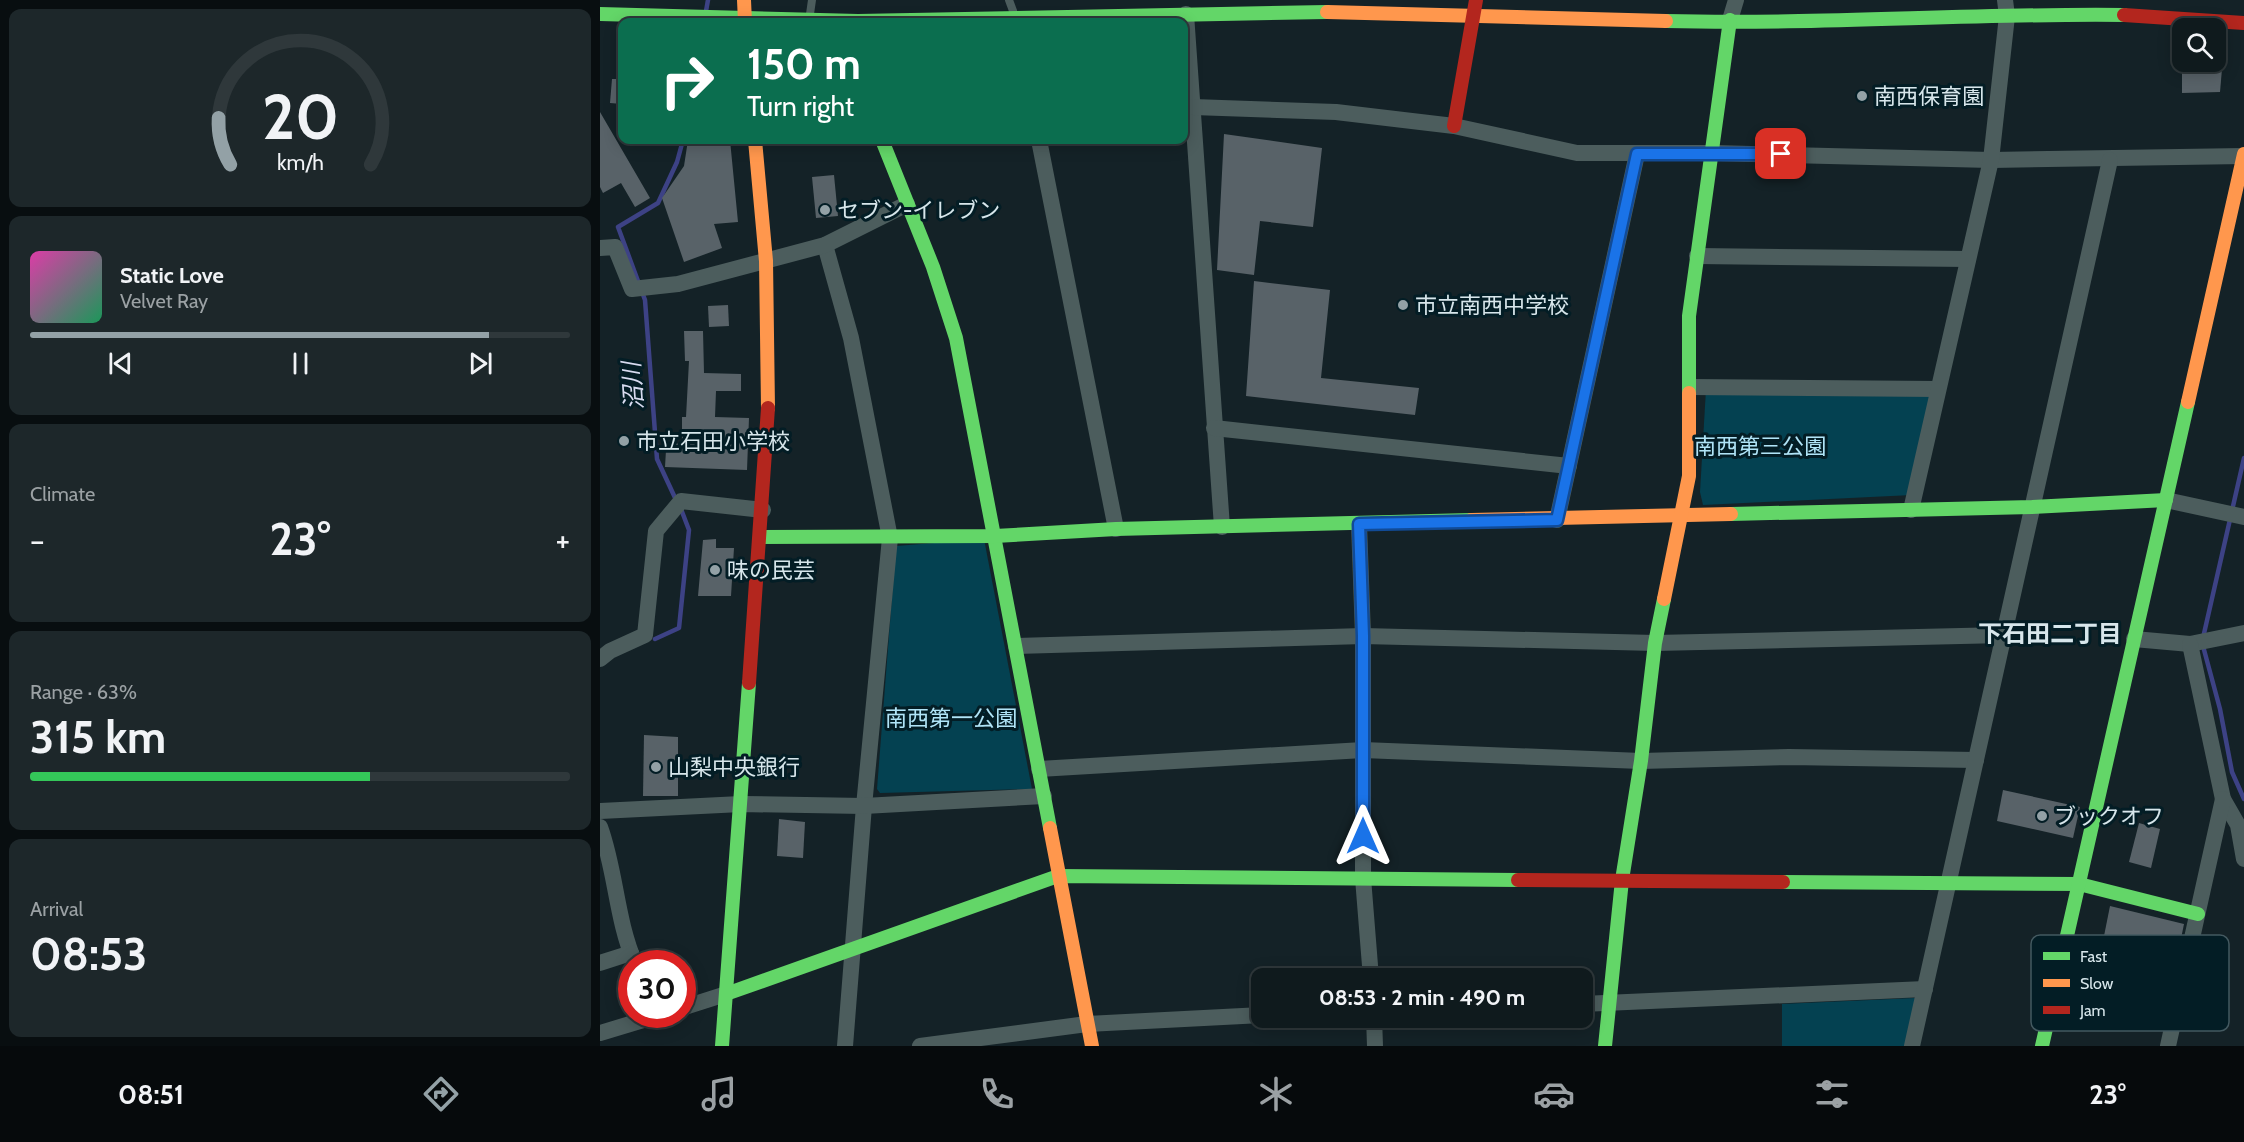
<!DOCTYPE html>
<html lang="en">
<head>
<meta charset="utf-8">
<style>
  :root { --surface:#0f1a1d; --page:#1d272a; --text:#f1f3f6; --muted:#9ba1a4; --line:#2f383b; --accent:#93a1a6 }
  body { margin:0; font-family:Cabin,"Noto Sans JP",sans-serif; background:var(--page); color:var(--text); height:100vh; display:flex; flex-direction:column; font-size:22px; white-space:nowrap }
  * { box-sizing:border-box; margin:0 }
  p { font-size:20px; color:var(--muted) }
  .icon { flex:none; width:33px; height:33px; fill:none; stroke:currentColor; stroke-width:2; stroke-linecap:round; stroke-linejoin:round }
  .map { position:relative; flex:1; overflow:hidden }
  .side { display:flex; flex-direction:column; gap:9px; padding:9px; background:#080e10; width:600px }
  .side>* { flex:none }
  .top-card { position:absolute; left:18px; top:18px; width:570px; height:126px; border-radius:12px; box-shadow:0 3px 15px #0003,0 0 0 2px var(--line); background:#0b6e4f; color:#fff; overflow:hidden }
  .fabs { position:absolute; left:1572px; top:18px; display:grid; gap:12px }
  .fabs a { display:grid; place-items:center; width:54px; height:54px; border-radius:12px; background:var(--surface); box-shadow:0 3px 15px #0003,0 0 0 2px var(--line); font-size:30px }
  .speed { position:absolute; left:18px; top:950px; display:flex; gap:12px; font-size:30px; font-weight:700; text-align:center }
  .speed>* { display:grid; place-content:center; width:78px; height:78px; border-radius:50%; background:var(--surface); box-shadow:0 3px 15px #0003,0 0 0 2px var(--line); line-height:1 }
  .speed .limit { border:9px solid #d22; background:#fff; color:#111 }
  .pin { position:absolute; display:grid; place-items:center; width:51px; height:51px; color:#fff; margin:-26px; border-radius:12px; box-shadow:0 3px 9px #0006 }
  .me { position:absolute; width:66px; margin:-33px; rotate:0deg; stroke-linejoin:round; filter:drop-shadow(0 0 4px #0008) }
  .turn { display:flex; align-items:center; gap:21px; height:126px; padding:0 30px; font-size:27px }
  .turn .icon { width:78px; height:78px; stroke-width:2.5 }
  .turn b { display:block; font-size:42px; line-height:51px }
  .big { font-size:45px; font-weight:700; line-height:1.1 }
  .side .card { flex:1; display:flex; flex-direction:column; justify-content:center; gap:9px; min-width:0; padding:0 21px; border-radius:12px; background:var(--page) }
  .side .dial { align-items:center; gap:0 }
  .dial svg { height:156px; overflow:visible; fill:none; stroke:var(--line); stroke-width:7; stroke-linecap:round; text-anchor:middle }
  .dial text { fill:var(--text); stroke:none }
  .song { display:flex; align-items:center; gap:18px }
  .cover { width:72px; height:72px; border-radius:9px; background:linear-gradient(135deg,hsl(320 70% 55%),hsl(150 70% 35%)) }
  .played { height:6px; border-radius:3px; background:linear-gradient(90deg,var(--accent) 85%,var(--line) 85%) }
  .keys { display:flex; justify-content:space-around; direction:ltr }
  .heat { display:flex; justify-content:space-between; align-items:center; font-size:33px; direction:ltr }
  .charge { height:9px; border-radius:4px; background:linear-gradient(90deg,#34c759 63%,var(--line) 0) }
  .trip { position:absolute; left:651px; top:968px; width:342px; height:60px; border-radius:12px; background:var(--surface); box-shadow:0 3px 15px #0003,0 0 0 2px var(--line); font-weight:700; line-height:60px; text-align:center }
  .menu { display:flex; height:96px; justify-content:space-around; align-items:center; background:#060a0c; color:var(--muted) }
  .menu .icon { width:42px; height:42px }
  .menu .current { color:var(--accent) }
  .menu b { font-size:27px; color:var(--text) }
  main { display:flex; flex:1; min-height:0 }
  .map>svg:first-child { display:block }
</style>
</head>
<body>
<main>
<section class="side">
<div class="card dial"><svg viewBox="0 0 100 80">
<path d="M14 69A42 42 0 1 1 86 69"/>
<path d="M14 69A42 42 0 0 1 8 45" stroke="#93a1a6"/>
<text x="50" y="56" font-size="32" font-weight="700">20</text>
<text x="50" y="72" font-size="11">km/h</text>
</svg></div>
<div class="card">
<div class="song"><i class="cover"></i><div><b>Static Love</b><p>Velvet Ray</p></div></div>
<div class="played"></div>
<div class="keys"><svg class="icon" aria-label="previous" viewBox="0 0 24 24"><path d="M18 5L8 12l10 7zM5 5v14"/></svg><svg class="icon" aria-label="pause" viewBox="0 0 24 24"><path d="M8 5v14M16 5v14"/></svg><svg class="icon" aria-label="next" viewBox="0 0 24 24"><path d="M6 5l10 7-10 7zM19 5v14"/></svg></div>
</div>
<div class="card"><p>Climate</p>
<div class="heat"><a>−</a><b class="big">23°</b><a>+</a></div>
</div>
<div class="card"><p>Range · 63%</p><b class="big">315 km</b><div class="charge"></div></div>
<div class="card"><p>Arrival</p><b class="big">08:53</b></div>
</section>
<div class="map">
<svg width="1644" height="1046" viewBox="0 0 1644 1046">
  <rect width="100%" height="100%" fill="#142227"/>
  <!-- green -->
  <g fill="#044151">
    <path d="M1106 389 1334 393 1312 495 1103 505 1100 492Z"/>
    <path d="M384 539 432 789 280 793 277 789 296 546Z"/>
    <path d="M1315 998 1306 1046H1182V1004Z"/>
  </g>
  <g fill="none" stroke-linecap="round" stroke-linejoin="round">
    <!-- stream -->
    <g stroke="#3d4285" stroke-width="4.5">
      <path d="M106 11 108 0"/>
      <path d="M77 502 57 459 45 300 18 227 58 203 77 162 83 140"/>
      <path d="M1603 638 1644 458"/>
      <path d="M55 639 79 628 89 530 81 509"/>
      <path d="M1603 646 1620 709 1632 772 1644 799"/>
    </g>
  </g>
  <!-- building -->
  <g fill="#586268">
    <path d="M1582 68 1622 69 1620 92 1582 93Z"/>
    <path d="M12 79H22V104L10 103Z"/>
    <path d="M0 112 50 198 35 207 21 183 3 193 0 187Z"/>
    <path d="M624 134 722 148 713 227 660 221 654 275 617 270Z"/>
    <path d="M88 140H130L138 222 114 224 122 248 84 262 62 198 84 166Z"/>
    <path d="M234 175 238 216 216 218 212 177Z"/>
    <path d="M654 281 730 290 721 378 819 388 815 415 646 396Z"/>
    <path d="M128 305 129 326 109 327 108 306Z"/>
    <path d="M84 331H103L104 373 141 374V391H116L115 417 149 418 147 470 65 467 66 450H72V443L82 444V417H86L89 361H85Z"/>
    <path d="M116 539V548H134L131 596H98L103 540Z"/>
    <path d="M44 735 78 737V796H43Z"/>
    <path d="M1403 790 1480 807 1473 838 1397 821Z"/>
    <path d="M179 819 205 822 203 858 177 856Z"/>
    <path d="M1539 823 1560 829 1551 868 1529 862Z"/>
    <path d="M1510 906 1584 924 1576 963 1502 946Z"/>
  </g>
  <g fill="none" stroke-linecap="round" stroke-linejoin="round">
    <!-- lane -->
    <g stroke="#4c5d5d" stroke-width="8">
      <path d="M409 0 416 19"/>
      <path d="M209 21 212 0"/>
    </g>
    <!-- street -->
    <g stroke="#4c5d5d" stroke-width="16">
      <path d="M586 14 622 527"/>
      <path d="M1130 20 1136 0"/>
      <path d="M593 107 736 112 854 126 977 153H1113L1391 160 1644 156"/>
      <path d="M439 140 516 529"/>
      <path d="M225 245 251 338 290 538 264 806 245 1046"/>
      <path d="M0 248 15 247 32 289 78 284 225 245 307 204"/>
      <path d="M1097 256 1368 259"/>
      <path d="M1090 387 1338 389"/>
      <path d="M614 428 969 466"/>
      <path d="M1566 500 1644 517"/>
      <path d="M1311 510 1391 160 1407 16 1405 0"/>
      <path d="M957 520 1037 154"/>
      <path d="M759 524 763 636V878L771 978"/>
      <path d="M1534 639 1590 644 1644 633"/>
      <path d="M1590 644 1623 799 1638 825 1644 859"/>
      <path d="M416 646 763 636 1055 643 1404 635"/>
      <path d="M0 659 10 651 45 635 56 531 81 501 163 510"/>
      <path d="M439 769 763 750 1041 761 1189 757 1376 760"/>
      <path d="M0 811 141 804 264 806 444 796"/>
      <path d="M0 827C16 871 16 919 35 963"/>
      <path d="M0 963 31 953"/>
      <path d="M982 1004 1325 989"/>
      <path d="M82 1008 126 994"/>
      <path d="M774 1017 775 1046"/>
      <path d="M0 1033 63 1014"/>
      <path d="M320 1046 487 1024 662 1015"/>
      <path d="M1312 1046 1510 160"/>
      <path d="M1568 1046 1623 799"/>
    </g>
    <!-- fast -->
    <g stroke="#63d668" stroke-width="14">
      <path d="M0 14 258 21 727 12"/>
      <path d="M1066 21C1219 25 1371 13 1524 15"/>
      <path d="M282 140 333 267 356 338 450 828"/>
      <path d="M1089 393V316L1130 20"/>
      <path d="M1131 514 1432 507 1566 500"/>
      <path d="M162 537 395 536 516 529 871 520"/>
      <path d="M1183 882 1479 884 1598 914"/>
      <path d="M126 994 458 876 918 880"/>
      <path d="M122 1046 149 683"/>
      <path d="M1005 1046 1022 880 1041 761 1055 643 1064 599"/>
      <path d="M1442 1046 1588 402"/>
    </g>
    <!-- slow -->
    <g stroke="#ff974d" stroke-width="14">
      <path d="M144 0 145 22"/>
      <path d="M727 12 1066 21"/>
      <path d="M155 140 166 261 168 408"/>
      <path d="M1588 402 1644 154"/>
      <path d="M871 520 1131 514"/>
      <path d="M1064 599 1089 476V393"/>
      <path d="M450 828 492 1046"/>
    </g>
    <!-- jam -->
    <g stroke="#b3261e" stroke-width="14">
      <path d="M1524 15 1644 23"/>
      <path d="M854 126 876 0"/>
      <path d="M149 683 168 408"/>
      <path d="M918 880 1183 882"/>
    </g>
  </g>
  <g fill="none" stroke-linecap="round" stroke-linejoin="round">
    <defs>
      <path id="route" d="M763 836V636L759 524 957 520 1037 154H1181"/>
    </defs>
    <!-- route casing -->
    <use href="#route" stroke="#114b97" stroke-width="15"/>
    <!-- route -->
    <use href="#route" stroke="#1a73e8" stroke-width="10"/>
  </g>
  <!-- markers -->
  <g fill="#93a1a6" stroke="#031d25" stroke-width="2">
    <circle cx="1262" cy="96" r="6"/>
    <circle cx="225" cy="210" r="6"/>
    <circle cx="803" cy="305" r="6"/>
    <circle cx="24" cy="441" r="6"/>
    <circle cx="115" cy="570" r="6"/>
    <circle cx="56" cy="767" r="6"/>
    <circle cx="1442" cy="816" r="6"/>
  </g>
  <g text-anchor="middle" stroke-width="6" stroke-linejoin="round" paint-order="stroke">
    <!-- poi labels -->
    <g font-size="22" fill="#d7e6eb" stroke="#031d25" text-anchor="start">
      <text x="1274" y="104">南西保育園</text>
      <text x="237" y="218">セブン-イレブン</text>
      <text x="815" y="313">市立南西中学校</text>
      <text x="36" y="449">市立石田小学校</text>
      <text x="127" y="578">味の民芸</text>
      <text x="68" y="775">山梨中央銀行</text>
      <text x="1454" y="824">ブックオフ</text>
    </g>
    <!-- park labels -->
    <g font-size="22" fill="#b0e4f7" stroke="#031d25">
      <text x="1160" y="454">南西第三公園</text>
      <text x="351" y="726">南西第一公園</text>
    </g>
    <!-- water labels -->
    <g font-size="24" font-style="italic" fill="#d7dbf0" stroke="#031d25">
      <text transform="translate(33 386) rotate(-94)" y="8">沼川</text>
    </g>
    <!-- neighbourhood labels -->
    <g font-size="24" font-weight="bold" fill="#d7e6eb" stroke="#031d25">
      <text x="1450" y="642">下石田二丁目</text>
    </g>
  </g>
  <!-- legend -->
  <rect x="1431" y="935" width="198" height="96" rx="9" fill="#031d25" stroke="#435960" stroke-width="1.5"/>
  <rect x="1443" y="952" width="27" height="8" fill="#63d668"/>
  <rect x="1443" y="979" width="27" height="8" fill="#ff974d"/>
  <rect x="1443" y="1006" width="27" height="8" fill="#b3261e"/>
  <g font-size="16" fill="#d7e6eb">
    <text x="1480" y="962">Fast</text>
    <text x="1480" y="989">Slow</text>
    <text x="1480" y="1016">Jam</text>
  </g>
</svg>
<div class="fabs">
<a><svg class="icon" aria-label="search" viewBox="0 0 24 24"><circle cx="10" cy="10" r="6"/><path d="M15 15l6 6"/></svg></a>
</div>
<div class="speed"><div class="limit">30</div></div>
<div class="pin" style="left:1181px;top:154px;background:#d93025"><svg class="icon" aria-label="arrive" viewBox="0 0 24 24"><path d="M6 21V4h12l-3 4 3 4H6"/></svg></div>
<svg class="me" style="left:763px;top:836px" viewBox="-20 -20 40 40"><path d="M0-17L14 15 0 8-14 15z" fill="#1a73e8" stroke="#fff" stroke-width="4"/></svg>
<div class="trip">08:53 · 2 min · 490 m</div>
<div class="top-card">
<div class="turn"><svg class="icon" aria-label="right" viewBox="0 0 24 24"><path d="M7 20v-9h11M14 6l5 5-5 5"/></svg><div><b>150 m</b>Turn right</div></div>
</div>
</div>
</main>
<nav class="menu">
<b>08:51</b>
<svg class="icon current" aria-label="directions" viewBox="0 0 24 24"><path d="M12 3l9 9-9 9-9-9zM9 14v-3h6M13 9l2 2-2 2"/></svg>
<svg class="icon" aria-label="music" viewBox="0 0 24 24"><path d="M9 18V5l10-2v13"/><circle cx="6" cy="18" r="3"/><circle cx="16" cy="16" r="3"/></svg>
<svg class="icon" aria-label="phone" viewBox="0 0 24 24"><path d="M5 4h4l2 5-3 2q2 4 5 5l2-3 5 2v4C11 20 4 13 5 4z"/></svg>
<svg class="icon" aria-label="climate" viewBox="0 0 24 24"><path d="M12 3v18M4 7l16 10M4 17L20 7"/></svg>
<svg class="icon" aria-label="car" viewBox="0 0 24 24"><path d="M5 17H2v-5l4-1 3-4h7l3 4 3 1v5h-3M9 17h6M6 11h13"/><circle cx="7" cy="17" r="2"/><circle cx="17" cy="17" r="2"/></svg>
<svg class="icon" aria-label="filters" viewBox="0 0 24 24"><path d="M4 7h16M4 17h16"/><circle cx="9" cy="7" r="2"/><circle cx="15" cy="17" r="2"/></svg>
<b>23°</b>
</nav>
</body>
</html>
